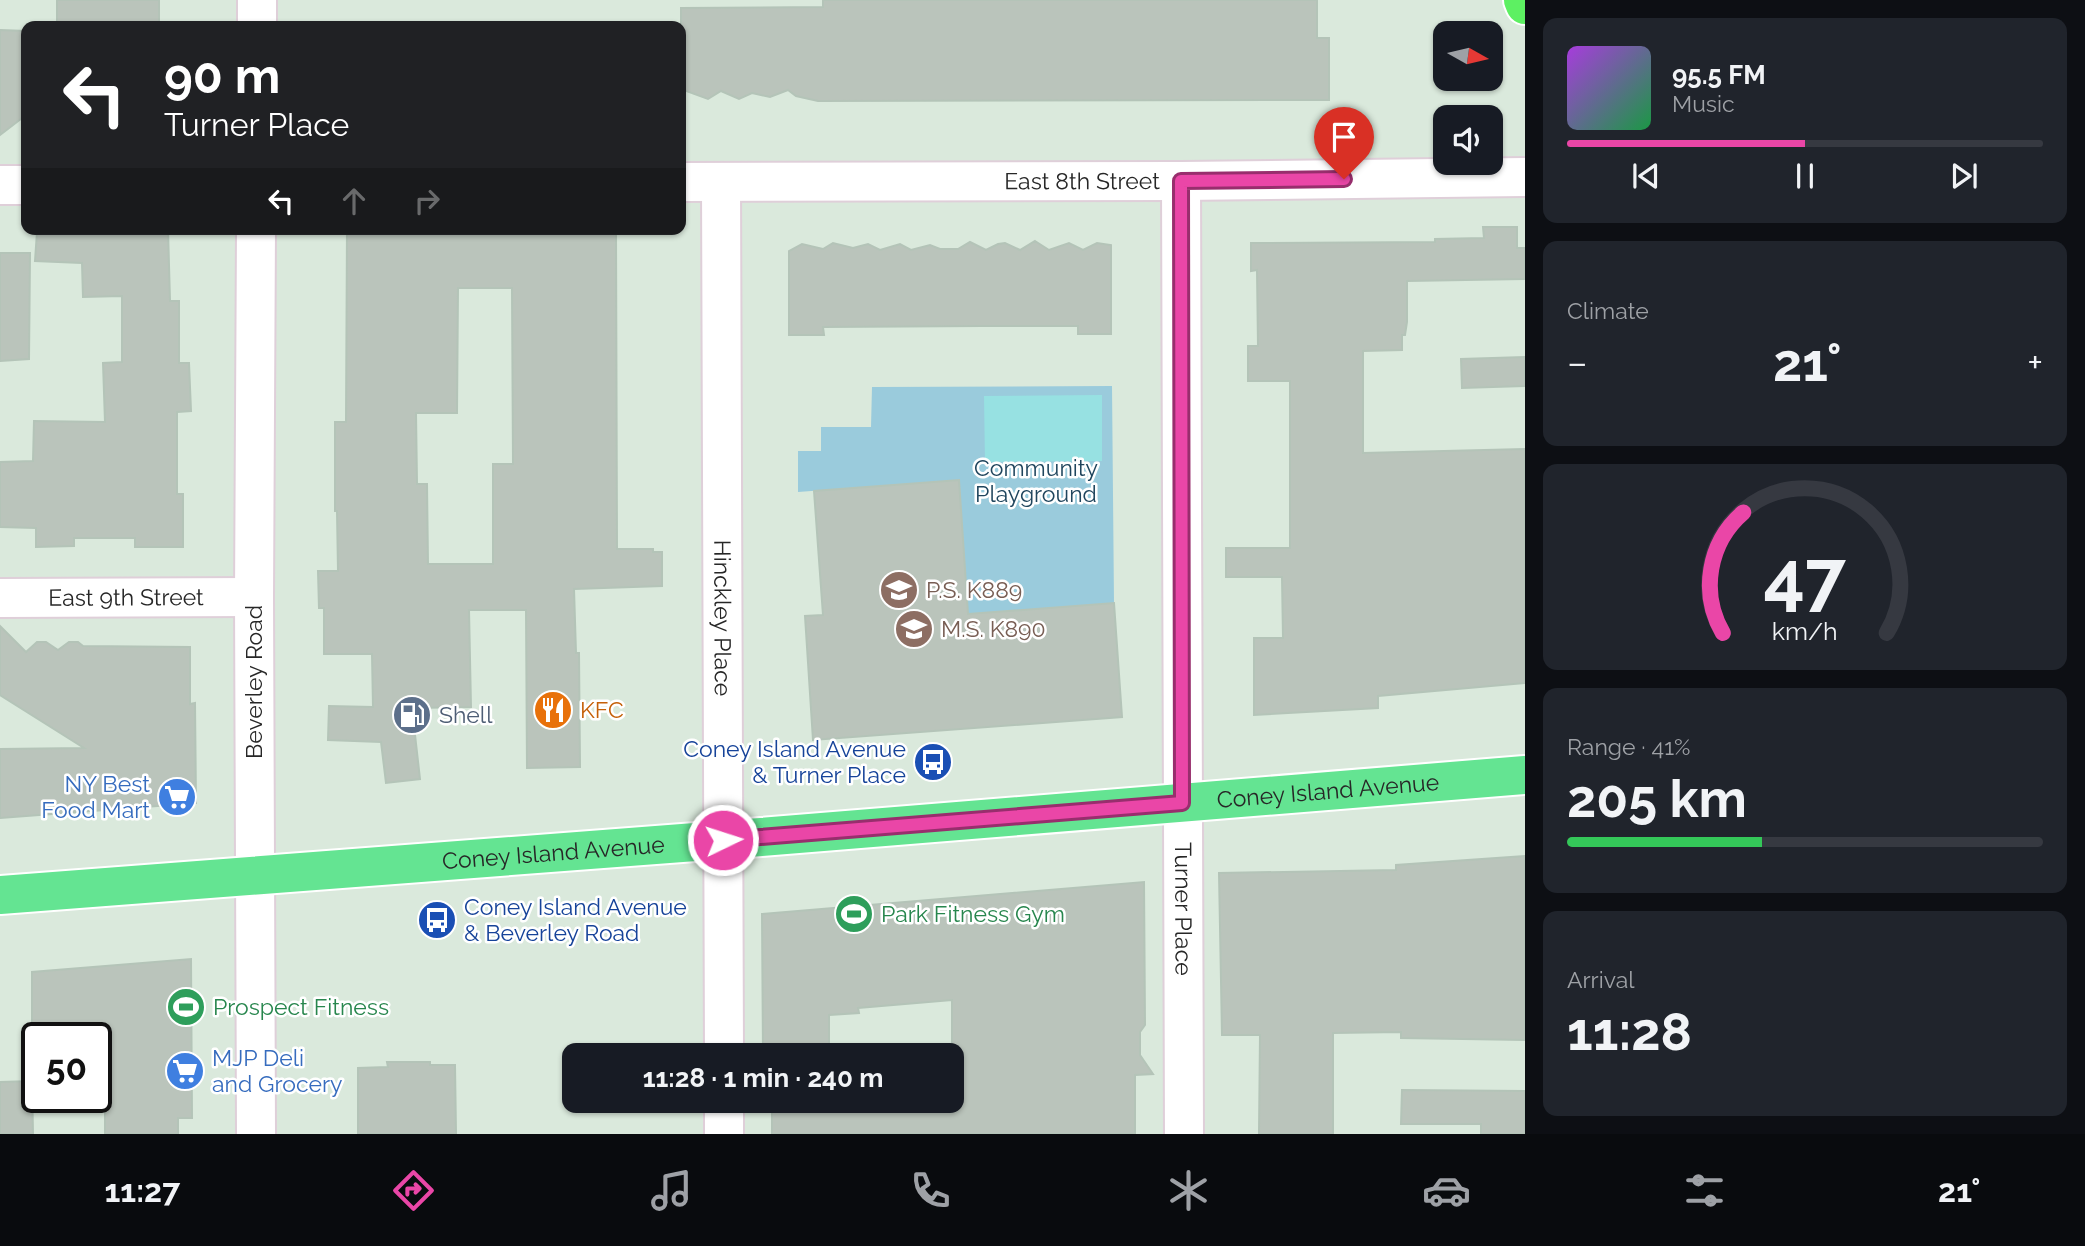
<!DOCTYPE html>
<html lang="en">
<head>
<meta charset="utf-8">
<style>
  :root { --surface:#171b24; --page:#20242c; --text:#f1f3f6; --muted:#9ea1a6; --line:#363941; --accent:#ea46a7 }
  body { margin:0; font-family:Raleway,sans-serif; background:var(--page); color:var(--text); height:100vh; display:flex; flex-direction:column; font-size:26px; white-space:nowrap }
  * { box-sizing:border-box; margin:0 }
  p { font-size:23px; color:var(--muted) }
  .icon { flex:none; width:38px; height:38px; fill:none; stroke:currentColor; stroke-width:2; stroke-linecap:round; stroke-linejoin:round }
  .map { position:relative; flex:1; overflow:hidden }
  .sheet { display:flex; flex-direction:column; gap:18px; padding:18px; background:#0d0f14; width:560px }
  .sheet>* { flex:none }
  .hud { position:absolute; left:21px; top:21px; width:665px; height:214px; border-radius:14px; box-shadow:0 2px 5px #0004; background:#202124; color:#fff; overflow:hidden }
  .needle { width:46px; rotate:98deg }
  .fabs { position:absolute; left:1433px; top:21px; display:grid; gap:14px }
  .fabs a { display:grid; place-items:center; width:70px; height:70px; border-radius:14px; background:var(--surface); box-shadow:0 2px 5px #0004; font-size:35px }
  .speed { position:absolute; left:21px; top:1022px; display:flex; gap:14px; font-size:35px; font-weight:700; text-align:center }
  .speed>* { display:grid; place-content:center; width:91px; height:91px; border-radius:50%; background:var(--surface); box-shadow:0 2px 5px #0004; line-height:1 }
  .speed .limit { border:4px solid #111; border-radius:10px; background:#fff; color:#111 }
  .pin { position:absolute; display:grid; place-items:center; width:60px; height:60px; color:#fff; margin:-72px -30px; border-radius:50% 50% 50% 0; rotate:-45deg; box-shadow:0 0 7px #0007 }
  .pin .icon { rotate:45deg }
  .me { position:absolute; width:77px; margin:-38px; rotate:86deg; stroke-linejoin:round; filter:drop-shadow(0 0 5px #0008) }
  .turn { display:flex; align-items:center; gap:24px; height:147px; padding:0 28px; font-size:32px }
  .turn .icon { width:91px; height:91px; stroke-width:2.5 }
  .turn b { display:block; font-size:49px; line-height:60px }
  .lanes { display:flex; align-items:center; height:66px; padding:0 28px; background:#0003; justify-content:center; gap:35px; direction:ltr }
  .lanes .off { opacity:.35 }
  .big { font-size:52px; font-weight:700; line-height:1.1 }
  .sheet .widget { flex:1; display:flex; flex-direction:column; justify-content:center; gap:10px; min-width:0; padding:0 24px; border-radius:14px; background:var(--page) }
  .sheet .dial { align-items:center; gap:0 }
  .dial svg { height:182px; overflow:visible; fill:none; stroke:var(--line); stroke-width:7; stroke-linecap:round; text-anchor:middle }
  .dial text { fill:var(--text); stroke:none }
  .song { display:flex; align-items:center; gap:21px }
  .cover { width:84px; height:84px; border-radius:10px; background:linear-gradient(135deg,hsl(280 70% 55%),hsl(140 70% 35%)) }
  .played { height:7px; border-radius:4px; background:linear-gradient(90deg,var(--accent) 50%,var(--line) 50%) }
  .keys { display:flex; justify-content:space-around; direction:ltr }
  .heat { display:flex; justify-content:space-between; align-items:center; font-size:38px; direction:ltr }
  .charge { height:10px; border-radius:5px; background:linear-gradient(90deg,#34c759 41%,var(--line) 0) }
  .trip { position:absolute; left:562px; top:1043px; width:402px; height:70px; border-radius:14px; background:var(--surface); box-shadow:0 2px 5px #0004; font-weight:700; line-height:70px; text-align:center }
  .tabs { display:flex; height:112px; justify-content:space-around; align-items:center; background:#090b0e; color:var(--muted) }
  .tabs .icon { width:49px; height:49px }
  .tabs .current { color:var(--accent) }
  .tabs b { font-size:32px; color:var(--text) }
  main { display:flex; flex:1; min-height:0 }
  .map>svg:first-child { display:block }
</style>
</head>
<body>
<main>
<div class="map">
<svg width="1525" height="1134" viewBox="0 0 1525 1134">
  <rect width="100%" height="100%" fill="#dae9dc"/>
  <!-- green -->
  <path fill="#9acbdc" d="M1112 386 1114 603 968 614 958 480 798 492V451H821V427H871L872 387Z"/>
  <!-- pitch -->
  <path fill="#97e1e2" d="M1102 395V461L985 462 984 396Z"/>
  <!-- building -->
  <g fill="#bac4bb" stroke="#b4c4b8" stroke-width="2" fill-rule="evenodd">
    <rect x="57" y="0" width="102" height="26"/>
    <path d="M823 0H1317V38H1329V100L818 101 796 96 788 90 770 97 752 93 739 99 721 91 708 99 681 89V8L823 7Z"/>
    <path d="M0 30 26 31V115L0 135Z"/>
    <path d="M1483 227H1517V248H1525V279L1407 281V322L1405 335H1402V350L1363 351V453L1525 449V683L1378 696V708L1254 715V638H1283L1282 577H1226V548H1290V381H1248V346H1258L1257 270 1251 271V243L1435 242V239L1484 238Z"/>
    <path d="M168 229 170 301H179V363H189L191 411 177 412V494H183V547H135V538H74V546L36 547V528L0 527V462L33 461 34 421 105 422 103 363 122 362V296L83 297 82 263 35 261 37 232 81 234V230Z"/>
    <path d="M347 229 616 231 617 549H653V552H662V586L574 589 576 653H579L580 767 527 768 526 610H469L471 707 412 708 420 779 386 783 381 742 328 740 329 706 373 707 372 654H324V608H319L318 571H338L337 511H335V422H346ZM458 288H512L513 464H493V564H428L427 484H417L416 413H457Z"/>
    <path d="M1035 241 1049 250 1069 243 1083 250 1097 243 1111 245V334H1078V326H982L823 327 824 335H789V251L802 244 823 249 833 243 853 248 868 244 880 250 900 244 911 250 930 245 940 249H958L970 242 986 250 998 244 1005 243 1020 250Z"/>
    <path d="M0 253H30L29 359 0 361Z"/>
    <path d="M1525 357V386L1462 388 1461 359Z"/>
    <path d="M959 480 968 614 1114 603 1122 717 813 740 805 616 823 615 814 491Z"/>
    <path d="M0 626 26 652 37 642H46L58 650 69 642H78L83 646 190 647V704L195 703 196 803 0 818V749L84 748 0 695Z"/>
    <path d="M1525 856V1040L1401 1038V1032L1333 1033V1134H1259L1260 1035H1222L1219 873 1396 870V865Z"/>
    <path d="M1144 882 1145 1025 1140 1032V1055L1153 1074 1135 1075V1134H772V1101H952V1000L858 1008 859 1013 829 1015V1055H763L762 914Z"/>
    <path d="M191 959 192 1118H178V1134H105V1038H32V972Z"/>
    <path d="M387 1062H430V1065H455L456 1134H358V1068L388 1067Z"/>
    <path d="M32 1081 33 1134H0V1082Z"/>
    <path d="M1402 1090 1525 1091V1134H1481V1124H1401Z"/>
  </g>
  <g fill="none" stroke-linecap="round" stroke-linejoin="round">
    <defs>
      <g id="minor">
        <path d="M257 0V26"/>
        <path id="s1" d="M1181 181 1184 1134"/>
        <path id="s2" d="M681 182 1181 181 1525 177"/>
        <path id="s3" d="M721 182 724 1055"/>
        <path d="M0 185H26"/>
        <path id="s4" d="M0 598 254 597"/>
        <path d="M724 1101V1134"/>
        <path d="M256 1134 254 597 256 229"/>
      </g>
      <g id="major">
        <path id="s5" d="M0 895 761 837 1525 775"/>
      </g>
      <path id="highway" d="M1523 0 1525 5"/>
    </defs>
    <!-- minor casing -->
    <use href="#minor" stroke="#dfcfd9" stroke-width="42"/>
    <!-- major casing -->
    <use href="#major" stroke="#fff" stroke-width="42"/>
    <!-- highway casing -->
    <use href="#highway" stroke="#fff" stroke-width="42"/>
    <!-- minor -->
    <use href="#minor" stroke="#fff" stroke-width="38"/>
    <!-- major -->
    <use href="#major" stroke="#64e492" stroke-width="38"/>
    <!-- highway -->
    <use href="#highway" stroke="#5df062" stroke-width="38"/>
  </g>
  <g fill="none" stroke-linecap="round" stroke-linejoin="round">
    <defs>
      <path id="route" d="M723 840 1182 803 1181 181 1344 179"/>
    </defs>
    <!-- route casing -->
    <use href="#route" stroke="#982e6d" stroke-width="18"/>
    <!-- route -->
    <use href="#route" stroke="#ea46a7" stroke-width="12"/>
  </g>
  <!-- icons -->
  <defs>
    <symbol id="school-disc" viewBox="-11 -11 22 22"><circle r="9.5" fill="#8d6e63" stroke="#fff"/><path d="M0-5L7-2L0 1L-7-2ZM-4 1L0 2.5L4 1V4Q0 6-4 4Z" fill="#fff"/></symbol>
    <symbol id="restaurant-disc" viewBox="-11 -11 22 22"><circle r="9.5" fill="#e8710a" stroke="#fff"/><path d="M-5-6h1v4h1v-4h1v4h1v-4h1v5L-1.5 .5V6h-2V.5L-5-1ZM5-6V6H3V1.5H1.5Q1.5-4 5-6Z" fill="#fff"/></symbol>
    <symbol id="fuel-disc" viewBox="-11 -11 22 22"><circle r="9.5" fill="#5c6f8a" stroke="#fff"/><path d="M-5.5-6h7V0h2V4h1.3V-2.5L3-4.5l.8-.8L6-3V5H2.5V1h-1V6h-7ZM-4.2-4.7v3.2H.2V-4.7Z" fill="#fff"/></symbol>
    <symbol id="bus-disc" viewBox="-11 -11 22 22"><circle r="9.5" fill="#1a4fb4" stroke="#fff"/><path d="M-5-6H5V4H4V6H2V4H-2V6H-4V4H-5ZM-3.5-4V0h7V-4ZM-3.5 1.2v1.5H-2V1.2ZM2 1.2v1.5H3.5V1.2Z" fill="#fff"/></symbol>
    <symbol id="supermarket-disc" viewBox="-11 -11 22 22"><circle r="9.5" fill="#3f7fe0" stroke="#fff"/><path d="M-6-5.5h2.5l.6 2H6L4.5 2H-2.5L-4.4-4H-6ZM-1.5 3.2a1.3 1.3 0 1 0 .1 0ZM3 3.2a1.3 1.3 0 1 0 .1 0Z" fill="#fff"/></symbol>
    <symbol id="stadium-disc" viewBox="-11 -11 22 22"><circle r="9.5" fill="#2e9e5b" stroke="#fff"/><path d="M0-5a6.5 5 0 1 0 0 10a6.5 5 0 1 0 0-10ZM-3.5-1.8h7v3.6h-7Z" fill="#fff"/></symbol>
  </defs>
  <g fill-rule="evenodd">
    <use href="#school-disc" x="877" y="568" width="44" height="44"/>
    <use href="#school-disc" x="892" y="607" width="44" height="44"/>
    <use href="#restaurant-disc" x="531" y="688" width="44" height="44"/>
    <use href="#fuel-disc" x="390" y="693" width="44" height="44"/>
    <use href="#bus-disc" x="911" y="740" width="44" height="44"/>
    <use href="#supermarket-disc" x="155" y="775" width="44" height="44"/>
    <use href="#stadium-disc" x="832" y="892" width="44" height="44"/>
    <use href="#bus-disc" x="415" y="898" width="44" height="44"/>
    <use href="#stadium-disc" x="164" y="985" width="44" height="44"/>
    <use href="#supermarket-disc" x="163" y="1049" width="44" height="44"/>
  </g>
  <g text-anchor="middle" stroke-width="5" stroke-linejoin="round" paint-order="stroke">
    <!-- street labels -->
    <g font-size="23" fill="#272727" stroke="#fff">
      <text dy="8" stroke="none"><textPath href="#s2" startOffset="401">East 8th Street</textPath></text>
      <text dy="8" stroke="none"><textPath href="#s4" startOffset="126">East 9th Street</textPath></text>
      <text dy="8" stroke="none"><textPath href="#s3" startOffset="436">Hinckley Place</textPath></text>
      <text transform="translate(254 682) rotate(-90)" y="8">Beverley Road</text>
      <text dy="8" stroke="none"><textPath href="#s5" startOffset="1332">Coney Island Avenue</textPath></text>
      <text dy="8" stroke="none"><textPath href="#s5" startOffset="555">Coney Island Avenue</textPath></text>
      <text dy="8" stroke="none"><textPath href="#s1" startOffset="728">Turner Place</textPath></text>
    </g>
    <!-- park labels -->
    <g font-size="23" fill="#1f455d" stroke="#fff">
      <text x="1036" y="476">Community<tspan x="1036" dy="26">Playground</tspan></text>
    </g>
    <!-- education labels -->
    <g font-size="23" fill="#785e54" stroke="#fff" text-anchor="start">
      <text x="926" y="598">P.S. K889</text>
      <text x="941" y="637">M.S. K890</text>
    </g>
    <!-- food labels -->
    <g font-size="23" fill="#c56008" stroke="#fff" text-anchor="start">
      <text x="580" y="718">KFC</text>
    </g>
    <!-- service labels -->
    <g font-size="23" fill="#4e5e75" stroke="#fff" text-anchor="start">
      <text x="439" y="723">Shell</text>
    </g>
    <!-- transit labels -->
    <g font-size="23" fill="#164399" stroke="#fff" text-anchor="end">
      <text x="906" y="757">Coney Island Avenue<tspan x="906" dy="26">&amp; Turner Place</tspan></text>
      <text x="464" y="915" text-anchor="start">Coney Island Avenue<tspan x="464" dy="26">&amp; Beverley Road</tspan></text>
    </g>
    <!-- shop labels -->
    <g font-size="23" fill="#366cbe" stroke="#fff" text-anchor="end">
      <text x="150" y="792">NY Best<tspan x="150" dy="26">Food Mart</tspan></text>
      <text x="212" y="1066" text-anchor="start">MJP Deli<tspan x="212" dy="26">and Grocery</tspan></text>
    </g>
    <!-- leisure labels -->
    <g font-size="23" fill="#27864d" stroke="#fff" text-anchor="start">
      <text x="881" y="922">Park Fitness Gym</text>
      <text x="213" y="1015">Prospect Fitness</text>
    </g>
  </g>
</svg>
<div class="fabs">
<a><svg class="needle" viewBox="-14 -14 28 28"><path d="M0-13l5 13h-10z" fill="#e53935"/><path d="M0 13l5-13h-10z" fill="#9ea1a6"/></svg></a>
<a><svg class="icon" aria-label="sound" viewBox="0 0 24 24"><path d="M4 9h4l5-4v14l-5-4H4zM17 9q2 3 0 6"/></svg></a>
</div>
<div class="speed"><div class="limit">50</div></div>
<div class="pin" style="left:1344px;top:179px;background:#d93025"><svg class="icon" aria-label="arrive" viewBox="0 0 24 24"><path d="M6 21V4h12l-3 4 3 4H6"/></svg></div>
<svg class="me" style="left:723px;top:840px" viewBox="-20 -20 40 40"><circle r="17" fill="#ea46a7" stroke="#fff" stroke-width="3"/><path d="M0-11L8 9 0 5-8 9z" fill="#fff"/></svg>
<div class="trip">11:28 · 1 min · 240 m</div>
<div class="hud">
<div class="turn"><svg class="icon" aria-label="left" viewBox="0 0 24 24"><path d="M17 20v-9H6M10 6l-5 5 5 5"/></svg><div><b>90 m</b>Turner Place</div></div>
<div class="lanes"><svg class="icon" aria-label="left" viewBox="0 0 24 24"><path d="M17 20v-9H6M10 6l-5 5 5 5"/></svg><svg class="icon off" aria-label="ahead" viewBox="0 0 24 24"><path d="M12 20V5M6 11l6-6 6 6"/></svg><svg class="icon off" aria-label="right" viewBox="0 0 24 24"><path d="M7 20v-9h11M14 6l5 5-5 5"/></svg></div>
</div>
</div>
<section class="sheet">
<div class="widget">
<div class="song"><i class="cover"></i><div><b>95.5 FM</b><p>Music</p></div></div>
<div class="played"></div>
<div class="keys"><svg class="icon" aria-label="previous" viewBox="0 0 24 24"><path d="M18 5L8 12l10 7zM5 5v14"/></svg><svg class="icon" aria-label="pause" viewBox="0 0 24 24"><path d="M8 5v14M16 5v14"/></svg><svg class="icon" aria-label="next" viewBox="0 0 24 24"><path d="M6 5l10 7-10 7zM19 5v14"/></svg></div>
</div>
<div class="widget"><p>Climate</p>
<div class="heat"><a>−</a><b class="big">21°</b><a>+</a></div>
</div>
<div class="widget dial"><svg viewBox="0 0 100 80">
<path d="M14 69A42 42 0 1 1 86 69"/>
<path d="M14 69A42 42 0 0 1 23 16" stroke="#ea46a7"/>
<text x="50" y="56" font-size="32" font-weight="700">47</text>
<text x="50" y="72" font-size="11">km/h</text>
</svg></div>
<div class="widget"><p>Range · 41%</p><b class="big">205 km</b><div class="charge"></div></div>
<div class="widget"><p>Arrival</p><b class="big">11:28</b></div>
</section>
</main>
<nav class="tabs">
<b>11:27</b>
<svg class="icon current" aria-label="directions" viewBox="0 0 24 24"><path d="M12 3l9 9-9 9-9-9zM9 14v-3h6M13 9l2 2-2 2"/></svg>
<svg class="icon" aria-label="music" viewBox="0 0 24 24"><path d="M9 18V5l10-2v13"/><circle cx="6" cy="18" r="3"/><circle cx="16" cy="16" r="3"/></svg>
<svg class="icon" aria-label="phone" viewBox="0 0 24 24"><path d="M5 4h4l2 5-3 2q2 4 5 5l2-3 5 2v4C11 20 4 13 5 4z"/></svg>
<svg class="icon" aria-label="climate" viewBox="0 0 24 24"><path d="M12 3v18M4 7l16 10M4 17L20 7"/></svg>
<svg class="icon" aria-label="car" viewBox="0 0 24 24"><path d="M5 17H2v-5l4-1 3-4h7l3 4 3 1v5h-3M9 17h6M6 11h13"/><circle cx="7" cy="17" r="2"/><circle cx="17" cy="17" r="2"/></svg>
<svg class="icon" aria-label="filters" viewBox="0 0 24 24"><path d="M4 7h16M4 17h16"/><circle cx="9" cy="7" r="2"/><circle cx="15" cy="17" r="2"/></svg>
<b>21°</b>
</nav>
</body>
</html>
